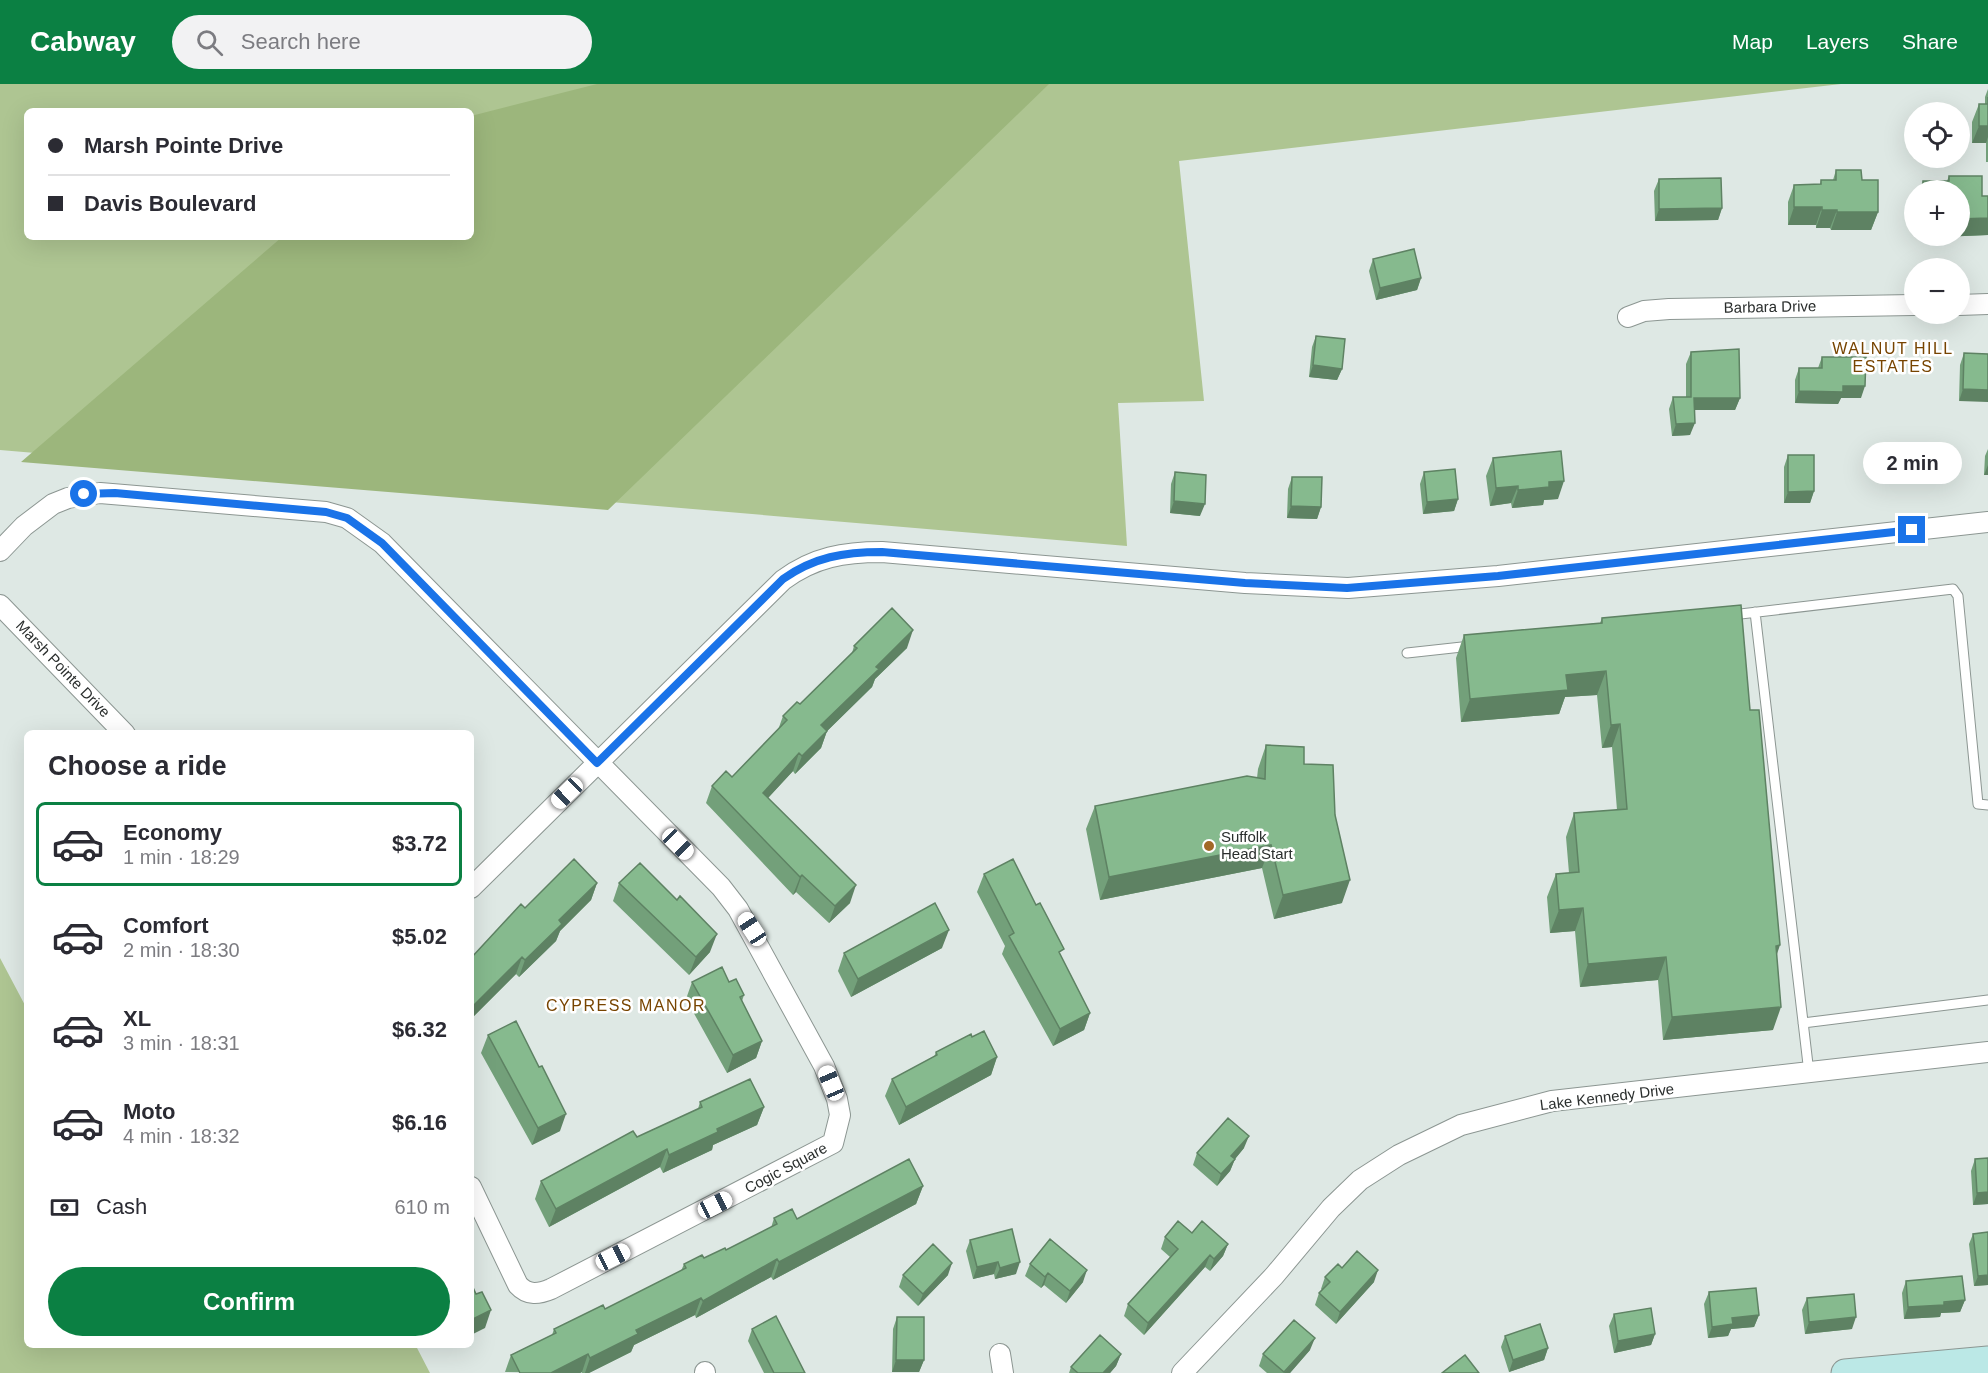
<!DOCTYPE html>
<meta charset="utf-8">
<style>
:root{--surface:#fff;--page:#f2f2f3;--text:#2b2b33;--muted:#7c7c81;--line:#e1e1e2;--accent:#0b8043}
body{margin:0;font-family:Arial,sans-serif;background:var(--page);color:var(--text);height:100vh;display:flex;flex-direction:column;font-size:22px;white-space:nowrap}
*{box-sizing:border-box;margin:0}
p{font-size:20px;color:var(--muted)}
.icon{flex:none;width:33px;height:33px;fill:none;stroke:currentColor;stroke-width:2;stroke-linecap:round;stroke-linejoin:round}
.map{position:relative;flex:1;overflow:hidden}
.panel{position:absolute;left:24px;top:646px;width:450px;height:618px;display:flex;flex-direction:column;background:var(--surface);border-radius:9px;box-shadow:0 6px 24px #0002}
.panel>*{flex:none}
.hud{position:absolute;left:24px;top:24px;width:450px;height:132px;border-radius:9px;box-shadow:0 6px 24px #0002;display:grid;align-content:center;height:132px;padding:0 24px;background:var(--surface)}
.controls{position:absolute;left:1904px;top:18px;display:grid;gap:12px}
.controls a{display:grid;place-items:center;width:66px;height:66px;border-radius:50%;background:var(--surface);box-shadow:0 6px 24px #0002;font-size:30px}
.end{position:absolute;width:27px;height:27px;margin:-14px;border:8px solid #1a73e8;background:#fff;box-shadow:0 0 0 3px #fff}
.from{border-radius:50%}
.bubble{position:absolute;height:42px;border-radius:21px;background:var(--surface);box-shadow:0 6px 24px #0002;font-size:20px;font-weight:700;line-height:42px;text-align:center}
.car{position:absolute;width:18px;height:36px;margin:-18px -9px;border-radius:8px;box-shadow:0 0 4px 2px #0007;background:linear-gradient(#fff 24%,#345 0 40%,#fff 0 76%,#345 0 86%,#fff 0)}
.hud b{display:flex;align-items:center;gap:21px;height:57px;font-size:22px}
.hud b+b{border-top:2px solid var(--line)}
.hud i{width:15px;height:15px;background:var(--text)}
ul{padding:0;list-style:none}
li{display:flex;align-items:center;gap:18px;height:84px;margin:0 12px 9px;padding:0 12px;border:3px solid transparent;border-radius:9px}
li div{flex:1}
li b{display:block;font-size:22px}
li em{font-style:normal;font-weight:700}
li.current{border-color:var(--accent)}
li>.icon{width:54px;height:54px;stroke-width:1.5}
h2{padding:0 24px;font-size:27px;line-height:72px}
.pay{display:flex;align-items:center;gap:15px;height:66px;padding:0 24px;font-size:22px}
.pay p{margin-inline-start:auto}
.primary-button{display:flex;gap:12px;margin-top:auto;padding:12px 24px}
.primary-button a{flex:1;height:69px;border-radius:36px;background:var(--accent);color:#fff;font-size:24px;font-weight:700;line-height:69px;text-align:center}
header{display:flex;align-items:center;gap:36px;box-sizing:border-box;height:84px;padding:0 30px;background:var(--accent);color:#fff}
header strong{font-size:28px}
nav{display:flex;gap:33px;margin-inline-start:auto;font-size:21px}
.search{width:420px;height:54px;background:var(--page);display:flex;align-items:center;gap:15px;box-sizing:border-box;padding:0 21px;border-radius:33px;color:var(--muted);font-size:22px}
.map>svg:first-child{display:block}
.green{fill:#aec592;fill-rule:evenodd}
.forest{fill:#9cb67c}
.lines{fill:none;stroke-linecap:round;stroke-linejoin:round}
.lane-casing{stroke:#8c9692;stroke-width:11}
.street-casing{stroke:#8c9692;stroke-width:22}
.secondary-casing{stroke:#8c9692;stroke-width:29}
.lane{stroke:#fff;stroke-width:9}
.street{stroke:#fff;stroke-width:20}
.secondary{stroke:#bbe8e6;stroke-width:27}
.wall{fill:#73a07a}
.shaded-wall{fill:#5e8263}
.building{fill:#86ba8e;stroke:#5e8263;stroke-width:1.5}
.route{stroke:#1a73e8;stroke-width:8}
.poi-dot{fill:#a26827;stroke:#fff;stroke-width:2}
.labels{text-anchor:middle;stroke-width:5;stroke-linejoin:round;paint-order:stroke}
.street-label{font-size:15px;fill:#2a2e2d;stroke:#fff}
.poi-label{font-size:15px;fill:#2a2e2d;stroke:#fff;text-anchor:start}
.neighbourhood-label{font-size:16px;letter-spacing:1.5px;fill:#740;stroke:#fff}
</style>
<header>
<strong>Cabway</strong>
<div class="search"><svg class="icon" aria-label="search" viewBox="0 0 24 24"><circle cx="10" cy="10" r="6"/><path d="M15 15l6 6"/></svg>Search here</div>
<nav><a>Map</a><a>Layers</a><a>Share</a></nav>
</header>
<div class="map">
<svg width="1988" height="1289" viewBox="0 0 1988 1289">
<rect width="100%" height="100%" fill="#dee8e4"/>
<path class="green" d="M0,0H1841L1179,77L1204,317L1118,319L1127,462L0,366ZM27,27H471V153H27Z
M0,874L27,925V1262H416L430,1289H0Z"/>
<path class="forest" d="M597,0H1049L608,426L21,378L282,153H471V32Z"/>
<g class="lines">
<g class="lane-casing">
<path id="lane" d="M1755,528L1809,989
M1732,531L1953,505L1958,512L1978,720L1988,721
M1407,569L1471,562
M1803,939L1988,916"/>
</g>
<g class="street-casing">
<path id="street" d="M1959,221L1988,220
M1628,233L1644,227L1669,225L1914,221
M0,467L24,442L53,420L68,414L100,409L326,428L347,434L382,459L721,803L738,825L824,982L837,1015L840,1031L833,1059L551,1205C539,1210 528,1212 518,1201L471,1103
M0,521L125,650
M471,804L783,496C814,473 844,468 882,468L1245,499L1348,504L1498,492L1988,438
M1000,1270L1003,1289
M705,1288V1289
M1182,1289L1274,1192L1331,1124L1360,1096L1399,1071L1461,1041L1552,1017L1988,968"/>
</g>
<g class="secondary-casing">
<path id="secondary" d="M1845,1289L1988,1276"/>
</g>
<use href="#lane" class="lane"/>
<use href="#street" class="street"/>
<use href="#secondary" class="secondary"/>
</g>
<path class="wall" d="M1988,5V78H1986V59H1972V38L1979,20H1985V13Z
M1836,86L1862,96L1878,128L1871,146H1831L1830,144H1816V141H1788V118L1794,101L1820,100L1821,96H1833Z
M1949,92H1982V112H1988V151L1917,154V152H1959V106H1919L1923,97H1947Z
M1659,95L1722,124L1718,136L1655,137L1654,107Z
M1373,175L1421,194L1417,206L1376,216L1369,187Z
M1316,252L1342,285L1337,296L1309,293L1312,263Z
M1691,268L1740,314L1735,326H1694L1690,351L1672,352L1669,325L1673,313H1686V280Z
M1964,269L1988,270L1959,317L1960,281Z
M1822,273L1861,314H1841L1838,320L1795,319V296L1799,284H1818Z
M1988,365V391H1984L1985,372Z
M1788,371L1814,407L1810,419H1784V383Z
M1493,374L1558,415L1544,416L1543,421L1512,424L1511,419L1490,422L1486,392Z
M1175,388L1200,432L1170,429L1171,400Z
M1424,388L1458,415L1454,427L1423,430L1420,400Z
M1292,393L1321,423L1317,435L1287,434L1288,405Z
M1602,534L1750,626L1777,871L1773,946L1663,956L1658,896L1580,903L1575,847L1550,849L1547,813L1556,790L1569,789L1566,753L1574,729L1617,726L1612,663L1602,664L1597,611L1565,613L1559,630L1461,638L1456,574L1464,551L1600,539Z
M854,562L907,564L875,595L872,603L827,647L821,664L795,690L793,687L768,714L850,819L829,839L796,808L793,811L706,719L712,702L732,693L778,646L783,632L800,620L852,569Z
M1266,661L1304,680L1335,731L1342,819L1274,835L1262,784L1100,816L1086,745L1095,722L1257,694L1258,685Z
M984,790L1061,872L1090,929L1084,946L1053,962L1002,870L1005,862L977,808Z
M597,799L591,816L560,847L556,857L519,893L516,890L471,935V874L525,824Z
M619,799L710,868L689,891L613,817Z
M942,864L851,913L838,887L844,869Z
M692,898H729L744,911L742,917L762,957L756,974L727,989L686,915Z
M488,951L539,983L560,1047L532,1061L481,969Z
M972,953L997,973L991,991L899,1041L885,1012L892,995L934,973L936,968Z
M700,1018L764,1023L757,1041L713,1061L712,1066L663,1089L660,1083L549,1143L535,1115L541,1097L698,1025Z
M1244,1064L1235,1075L1230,1087L1217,1102L1193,1081L1197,1069Z
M1988,1074V1120L1973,1121L1971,1087L1975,1075Z
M923,1102L916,1120L773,1196L771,1193L696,1234L695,1231L634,1261L631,1268L589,1289H582V1288L580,1289L505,1288L511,1271L552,1251L554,1245L605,1225L681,1187L684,1180L704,1174L726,1166L771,1144L774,1134L797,1135Z
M1192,1149L1228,1160L1223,1172L1210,1187L1205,1183L1144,1251L1124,1232L1128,1220L1170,1173L1161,1165L1165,1153Z
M1973,1150L1988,1201L1974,1202L1969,1160Z
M970,1156L1016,1190L995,1195L994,1190L973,1195L966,1167Z
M1030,1180L1083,1198L1066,1219L1044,1201L1041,1204L1025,1192Z
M1342,1184L1374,1198L1336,1240L1315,1221L1319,1209L1322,1206L1321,1205L1325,1193Z
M903,1191H948L918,1222L899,1203Z
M1906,1197L1965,1216L1960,1228L1941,1229L1940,1233L1904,1235L1902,1209Z
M1709,1208L1759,1231L1754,1243L1731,1245L1728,1252L1708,1254L1704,1220Z
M1807,1214L1852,1245L1805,1250L1802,1226Z
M1614,1230L1655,1250L1651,1261L1614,1269L1609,1242Z
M897,1233L924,1276L919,1288H892L893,1245Z
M752,1245L805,1289H764L748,1257Z
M1505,1252L1548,1264L1544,1276L1509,1288L1501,1263Z
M1310,1266L1290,1289H1267L1259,1282L1263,1270Z
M1121,1270L1116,1282L1110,1289H1069L1071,1283Z"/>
<path class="shaded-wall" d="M1979,42H1988V53L1986,59H1972Z
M1794,123H1822L1816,141H1788Z
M1722,124L1718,136L1655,137L1659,125Z
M1822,126H1837L1830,144H1816Z
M1837,128H1878L1871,146H1831Z
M1988,134V151L1917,154L1918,152H1959V135Z
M1421,194L1417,206L1376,216L1380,204Z
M1313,281L1342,285L1337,296L1309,293Z
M1843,302H1865L1861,314H1841L1838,320L1795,319L1799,307Z
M1963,305L1988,306V318L1959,317Z
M1694,314H1740L1735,326H1690Z
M1695,339L1690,351L1672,352L1676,340Z
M1988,381V391H1984Z
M1564,397L1558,415L1544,416L1543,421L1512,424L1518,406L1549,398Z
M1518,402L1511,419L1490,422L1496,404Z
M1814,407L1810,419H1784L1788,408Z
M1458,415L1454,427L1423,430L1427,418Z
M1174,417L1205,420L1200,432L1170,429Z
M1291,422L1321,423L1317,435L1287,434Z
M913,546L907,564L875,595L872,603L815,659L821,641L876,583Z
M1606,587L1597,611L1565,613L1559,630L1461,638L1470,615L1566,591Z
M1620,640L1612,663L1602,664L1611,641Z
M827,647L821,664L795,690L802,672Z
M799,669L793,687L756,727L763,709Z
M1271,761L1262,784L1100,816L1109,793Z
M802,791L796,808L793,811L800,793Z
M1350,796L1342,819L1274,835L1283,811Z
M597,799L591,816L560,847L556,857L519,893L525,876L559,836Z
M856,801L850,819L829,839L835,822Z
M1583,824L1575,847L1550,849L1559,826Z
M949,846L942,864L851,913L858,895Z
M717,850L710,868L689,891L696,873Z
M1780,861L1772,885L1776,862Z
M522,873L516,890L471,935V927L473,922Z
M1666,873L1658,896L1580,903L1588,880Z
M1781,923L1773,946L1663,956L1672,933Z
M1090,929L1084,946L1053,962L1060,945Z
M762,957L756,974L727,989L733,971Z
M997,973L991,991L899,1041L906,1023Z
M764,1023L757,1041L713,1061L712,1066L663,1089L669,1071L717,1045Z
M566,1030L560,1047L532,1061L538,1044Z
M1249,1052L1244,1064L1235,1075L1230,1087L1217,1102L1221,1090L1231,1072Z
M667,1065L660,1083L549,1143L556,1125Z
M923,1102L916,1120L773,1196L779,1178Z
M1988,1108V1120L1973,1121L1977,1109Z
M1228,1160L1223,1172L1210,1187L1214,1175Z
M1210,1171L1205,1183L1144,1251L1148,1239Z
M777,1175L771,1193L696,1234L703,1217Z
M998,1178L994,1190L973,1195L977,1183Z
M1020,1178L1016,1190L995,1195L1000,1184Z
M952,1179L948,1191L918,1222L923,1210Z
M1087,1186L1083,1198L1066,1219L1070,1207Z
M1378,1186L1374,1198L1336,1240L1340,1228Z
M1048,1189L1044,1201L1041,1204L1045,1193Z
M1988,1191V1201L1974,1202L1978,1192Z
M701,1214L695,1231L634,1261L631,1268L589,1289H585L590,1274L636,1246Z
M1965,1216L1960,1228L1941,1229L1940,1233L1904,1235L1908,1223Z
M491,1226L485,1244L471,1251V1236Z
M1759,1231L1754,1243L1731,1245L1728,1252L1708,1254L1712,1243L1732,1234Z
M1856,1233L1852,1245L1805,1250L1809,1238Z
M1655,1250L1651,1261L1614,1269L1618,1257Z
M1315,1254L1310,1266L1290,1289H1284Z
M1548,1264L1544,1276L1509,1288L1513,1276Z
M588,1270L582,1288L580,1289H551Z
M1121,1270L1116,1282L1110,1289H1103Z
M896,1276H924L919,1288H892Z"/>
<path class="building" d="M1988,13V42H1979V20H1988Z
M1836,86H1861L1862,96H1878V128H1837V126H1822V123H1794V101L1821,100V96H1836Z
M1949,92H1982V112H1988V134L1959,135V106H1923V97H1949Z
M1721,94L1722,124L1659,125V95Z
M1414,165L1421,194L1380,204L1373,175Z
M1316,252L1345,255L1342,285L1313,281Z
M1739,265L1740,314H1694L1695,339L1676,340L1673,313H1691V268Z
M1964,269L1988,270V306L1963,305Z
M1822,273H1866L1865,302H1843V308L1799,307V284H1822Z
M1561,367L1564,397L1549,398V403L1518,406V402L1496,404L1493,374Z
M1788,371H1814V407L1788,408Z
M1455,385L1458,415L1427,418L1424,388Z
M1175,388L1206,391L1205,420L1174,417Z
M1292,393H1322L1321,423L1291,422Z
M1741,521L1750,626H1759L1780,861L1776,862L1781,923L1672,933L1666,873L1588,880L1583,824L1559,826L1556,790L1579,788L1574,729L1627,725L1620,640L1611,641L1606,587L1566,591L1568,606L1470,615L1464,551L1602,539V534Z
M892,524L913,546L876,583L879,585L821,641L827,647L802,672L799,669L763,709L856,801L835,822L802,791L800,793L712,702L726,687L732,693L787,636L783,632L797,618L800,620L857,564L854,562Z
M1266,661L1304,663V680L1333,681L1335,731L1350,796L1283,811L1271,761L1109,793L1095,722L1247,692L1265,695Z
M574,775L597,799L559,836L562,840L525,876L522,873L473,922L471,920V874L521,820L525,824Z
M1013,775L1036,821L1040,819L1064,865L1059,868L1090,929L1060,945L1009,852L1014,849L984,790Z
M640,779L677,816L680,812L717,850L696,873L619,799Z
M935,819L949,846L858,895L844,869Z
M722,883L729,898L736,895L744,911L740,913L762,957L733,971L692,898Z
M516,937L539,983L542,982L566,1030L538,1044L488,951Z
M984,947L997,973L906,1023L892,995L937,971L936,968L971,950L972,953Z
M750,995L764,1023L717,1045L718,1048L669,1071L667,1065L556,1125L541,1097L633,1047L637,1053L702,1023L700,1018Z
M1228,1034L1249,1052L1231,1072L1235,1075L1221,1090L1197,1069Z
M1988,1074V1108L1977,1109L1975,1075Z
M909,1075L923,1102L779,1178L777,1175L703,1217L701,1214L636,1246L638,1250L590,1274L588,1270L551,1289H520L511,1271L556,1249L554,1245L603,1221L605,1225L686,1184L684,1180L702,1171L704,1174L725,1164L726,1166L777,1140L774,1134L792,1125L797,1135Z
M1178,1137L1192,1149L1202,1137L1228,1160L1214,1175L1210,1171L1148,1239L1128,1220L1178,1165L1165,1153Z
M1012,1145L1020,1178L1000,1184L998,1178L977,1183L970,1156Z
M1988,1148V1191L1978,1192L1973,1150Z
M1050,1155L1087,1186L1070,1207L1048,1189L1045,1193L1030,1180Z
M933,1160L952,1179L923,1210L903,1191Z
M1357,1167L1378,1186L1340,1228L1319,1209L1330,1198L1325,1193L1338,1180L1342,1184Z
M1962,1192L1965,1216L1944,1218V1221L1908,1223L1906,1197Z
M471,1199L476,1210L482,1208L491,1226L471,1236Z
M1756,1204L1759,1231L1732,1234L1733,1240L1712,1243L1709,1208Z
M1854,1210L1856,1233L1809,1238L1807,1214Z
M1651,1224L1655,1250L1618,1257L1614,1230Z
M776,1232L805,1289H774L752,1245Z
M897,1233H924V1276H896Z
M1294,1236L1315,1254L1284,1288L1263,1270Z
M1540,1240L1548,1264L1513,1276L1505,1252Z
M1100,1251L1121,1270L1103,1289H1078L1071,1283Z
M1465,1271L1479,1289H1442Z"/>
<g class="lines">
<path class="route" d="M84,410L115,409L326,428L347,434L382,459L597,679L783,495C814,473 844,468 882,468L1245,499L1347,504L1498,492L1912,446"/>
</g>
<circle class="poi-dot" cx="1209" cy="762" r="6"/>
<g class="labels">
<g class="street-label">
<text transform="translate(1770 223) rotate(-1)" y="5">Barbara Drive</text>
<text transform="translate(63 585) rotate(46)" y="5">Marsh Pointe Drive</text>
<text transform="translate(1607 1013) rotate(-7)" y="5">Lake Kennedy Drive</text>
<text transform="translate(786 1084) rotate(-28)" y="5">Cogic Square</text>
</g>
<g class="poi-label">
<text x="1221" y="758">Suffolk<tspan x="1221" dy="17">Head Start</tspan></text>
</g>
<g class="neighbourhood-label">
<text x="1893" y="270">WALNUT HILL<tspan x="1893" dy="18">ESTATES</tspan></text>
<text x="626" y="927">CYPRESS MANOR</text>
</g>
</g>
</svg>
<div class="controls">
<a><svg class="icon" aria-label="locate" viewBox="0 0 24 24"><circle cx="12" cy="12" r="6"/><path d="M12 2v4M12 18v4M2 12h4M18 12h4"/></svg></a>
<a>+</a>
<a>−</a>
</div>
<i class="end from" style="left:84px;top:410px"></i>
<i class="end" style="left:1912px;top:446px"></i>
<div class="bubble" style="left:1863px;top:358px;width:99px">2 min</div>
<i class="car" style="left:567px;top:709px;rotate:226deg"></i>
<i class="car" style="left:678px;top:760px;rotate:135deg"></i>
<i class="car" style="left:752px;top:845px;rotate:327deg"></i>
<i class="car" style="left:831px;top:999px;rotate:337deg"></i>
<i class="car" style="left:715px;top:1121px;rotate:63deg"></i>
<i class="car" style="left:613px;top:1173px;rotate:63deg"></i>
<div class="hud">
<b><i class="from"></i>Marsh Pointe Drive</b>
<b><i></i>Davis Boulevard</b>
</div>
<section class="panel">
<h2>Choose a ride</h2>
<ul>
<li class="current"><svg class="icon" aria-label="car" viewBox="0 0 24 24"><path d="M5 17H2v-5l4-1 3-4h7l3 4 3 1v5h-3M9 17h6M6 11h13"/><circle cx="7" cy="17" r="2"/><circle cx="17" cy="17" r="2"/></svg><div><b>Economy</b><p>1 min · 18:29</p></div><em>$3.72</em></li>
<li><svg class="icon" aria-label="car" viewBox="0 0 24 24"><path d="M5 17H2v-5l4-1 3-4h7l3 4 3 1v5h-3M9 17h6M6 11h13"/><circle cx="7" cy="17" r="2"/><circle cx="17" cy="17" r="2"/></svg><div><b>Comfort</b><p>2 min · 18:30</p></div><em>$5.02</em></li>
<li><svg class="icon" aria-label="car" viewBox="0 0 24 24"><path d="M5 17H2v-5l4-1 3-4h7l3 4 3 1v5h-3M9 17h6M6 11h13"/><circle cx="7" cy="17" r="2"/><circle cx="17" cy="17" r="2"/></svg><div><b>XL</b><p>3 min · 18:31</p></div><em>$6.32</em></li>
<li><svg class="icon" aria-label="car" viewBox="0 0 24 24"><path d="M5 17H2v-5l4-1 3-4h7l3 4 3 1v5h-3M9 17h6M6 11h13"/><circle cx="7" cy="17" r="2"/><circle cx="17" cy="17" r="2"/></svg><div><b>Moto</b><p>4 min · 18:32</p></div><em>$6.16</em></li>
</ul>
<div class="pay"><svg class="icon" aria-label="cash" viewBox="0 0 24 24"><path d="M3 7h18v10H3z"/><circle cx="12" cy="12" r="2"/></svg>Cash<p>610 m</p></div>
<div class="primary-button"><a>Confirm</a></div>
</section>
</div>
